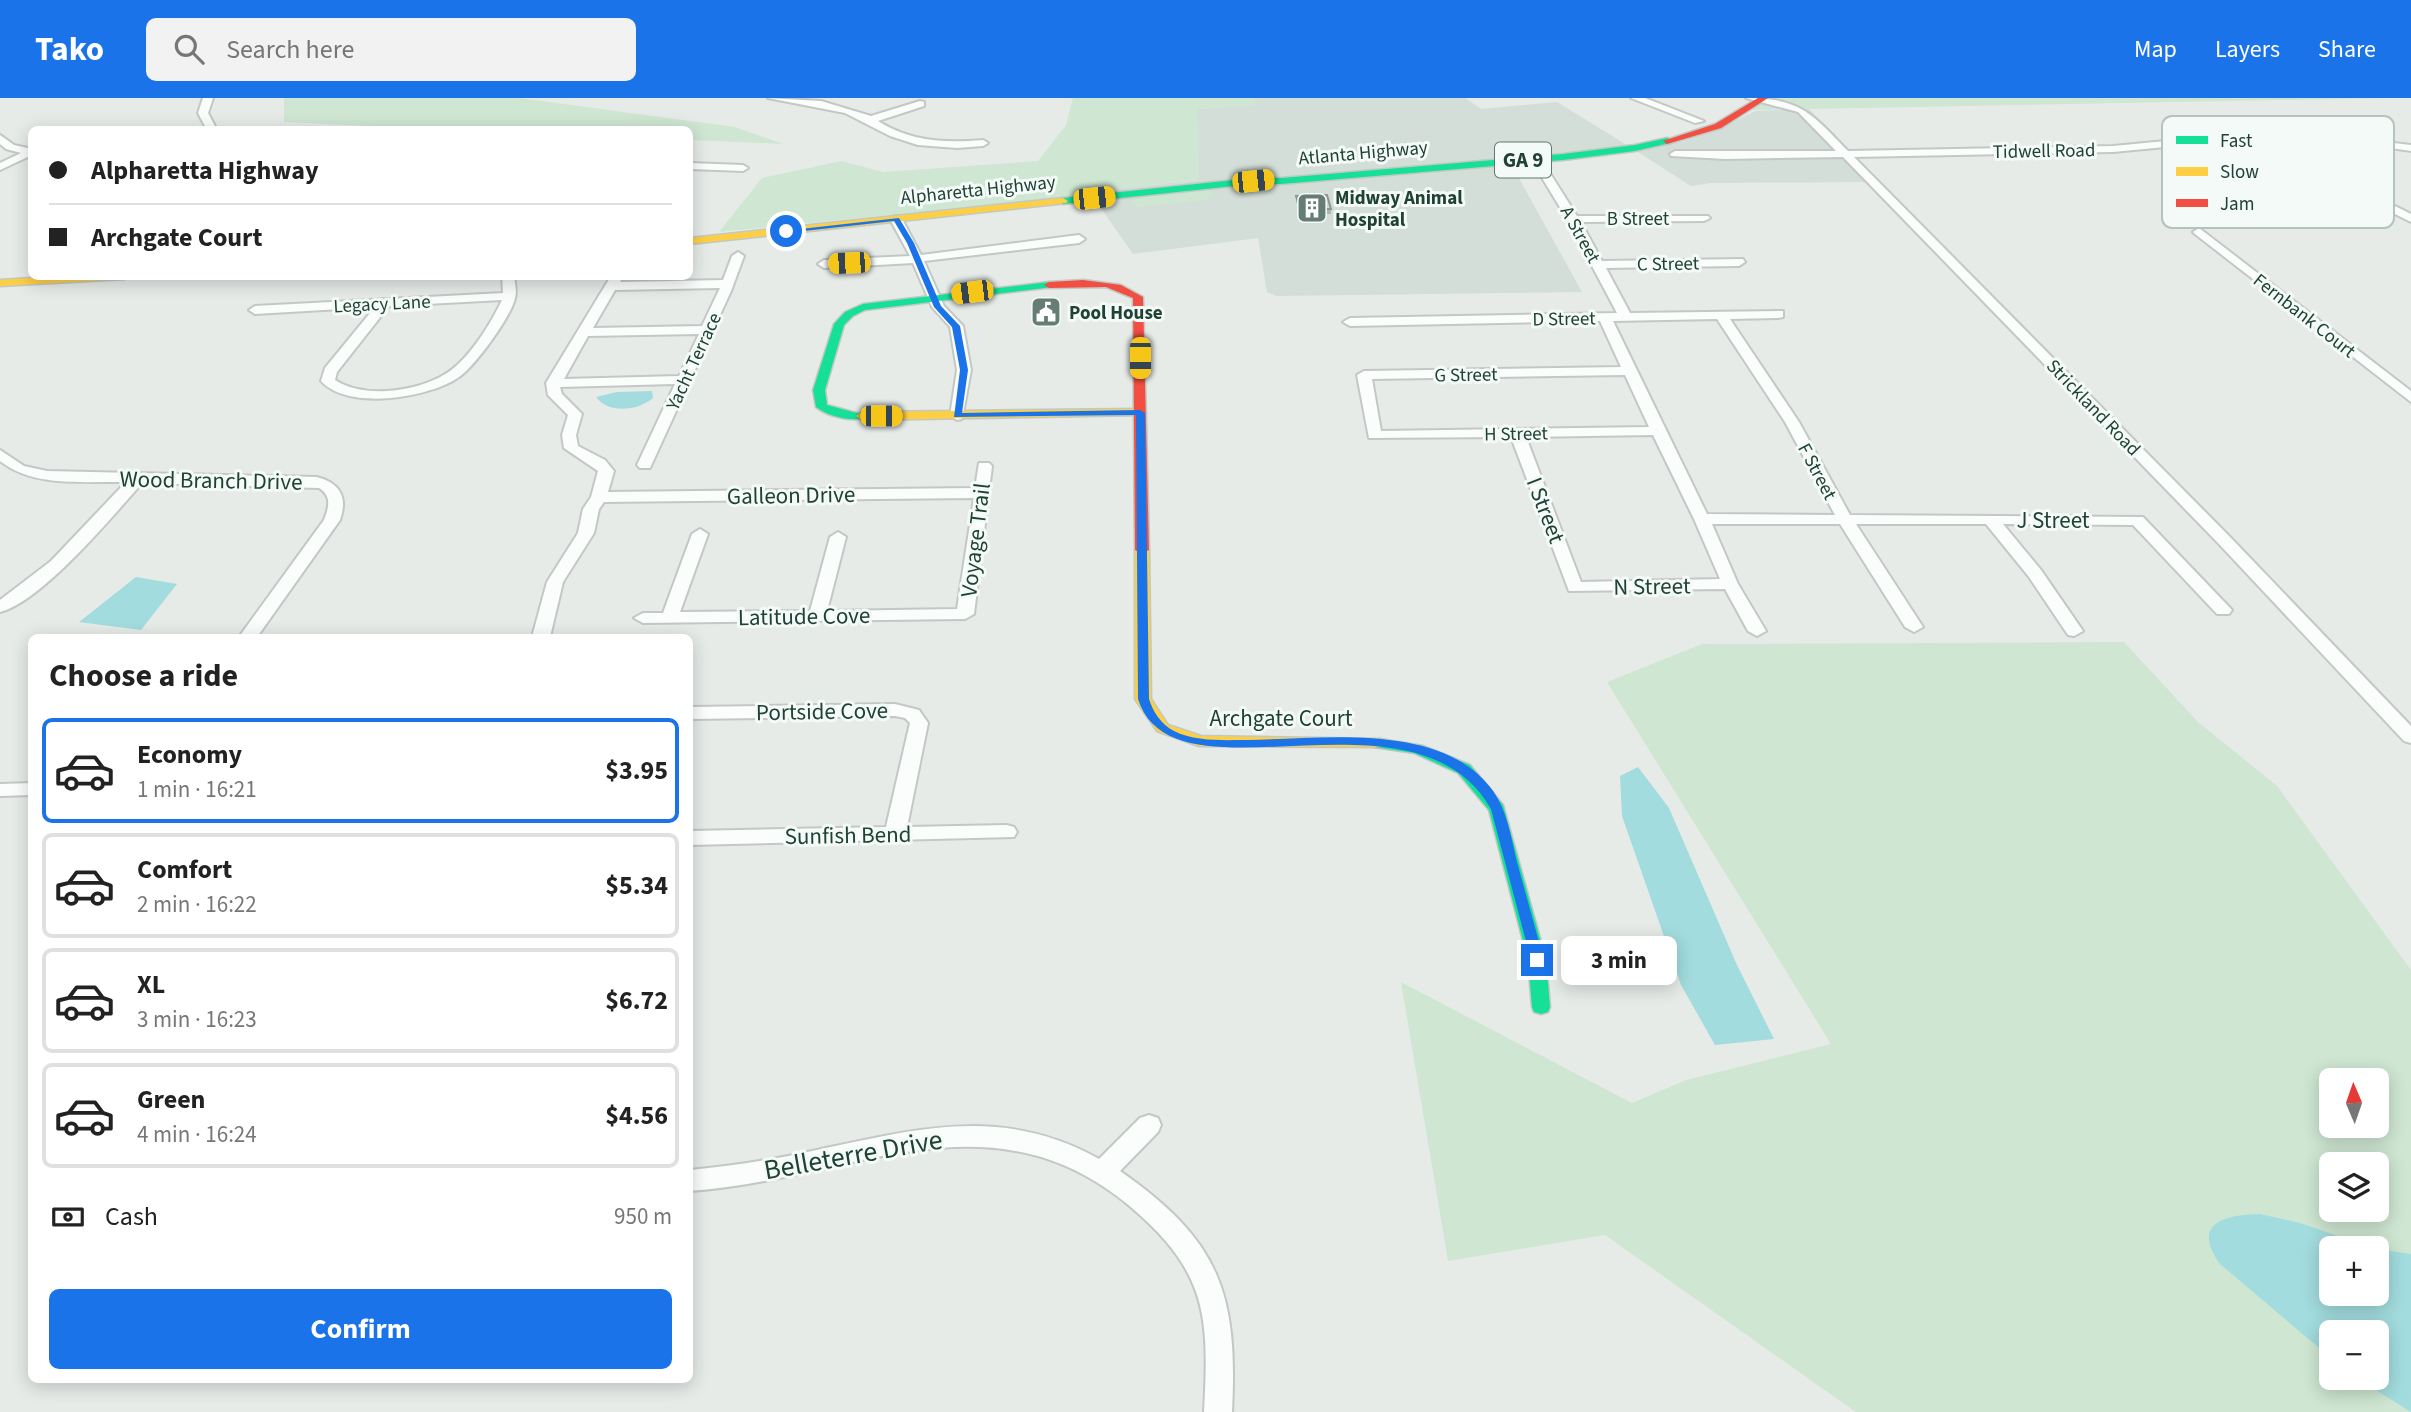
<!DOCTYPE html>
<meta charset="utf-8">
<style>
:root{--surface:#fff;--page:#f2f2f2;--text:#222;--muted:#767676;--line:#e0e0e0;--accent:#1a73e8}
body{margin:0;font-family:"Source Sans 3",sans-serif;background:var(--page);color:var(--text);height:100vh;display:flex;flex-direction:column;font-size:26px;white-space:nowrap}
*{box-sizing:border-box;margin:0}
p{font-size:23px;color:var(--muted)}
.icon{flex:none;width:38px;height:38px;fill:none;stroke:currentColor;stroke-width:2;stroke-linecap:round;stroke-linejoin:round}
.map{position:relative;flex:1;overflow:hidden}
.sheet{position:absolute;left:28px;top:536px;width:665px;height:749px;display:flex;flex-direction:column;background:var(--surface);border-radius:10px;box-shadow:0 4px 18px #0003}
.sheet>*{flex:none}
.hud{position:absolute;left:28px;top:28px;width:665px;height:154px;border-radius:10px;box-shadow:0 4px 18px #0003;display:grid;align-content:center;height:154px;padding:0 21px;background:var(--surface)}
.needle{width:46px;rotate:358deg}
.tools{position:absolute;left:2319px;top:970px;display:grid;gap:14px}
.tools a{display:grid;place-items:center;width:70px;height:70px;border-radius:10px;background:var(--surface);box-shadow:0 4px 18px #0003;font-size:35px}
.end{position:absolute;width:32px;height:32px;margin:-16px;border:9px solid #1a73e8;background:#fff;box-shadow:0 0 0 4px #fff}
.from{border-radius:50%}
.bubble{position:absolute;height:49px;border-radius:10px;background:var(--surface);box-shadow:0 4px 18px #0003;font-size:23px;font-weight:700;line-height:49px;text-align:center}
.car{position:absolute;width:21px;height:42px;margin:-21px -10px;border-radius:9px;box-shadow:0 0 5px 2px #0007;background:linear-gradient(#f5c518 24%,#345 0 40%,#f5c518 0 76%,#345 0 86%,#f5c518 0)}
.hud b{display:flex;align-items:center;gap:24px;height:66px;font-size:26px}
.hud b+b{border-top:2px solid var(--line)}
.hud i{width:18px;height:18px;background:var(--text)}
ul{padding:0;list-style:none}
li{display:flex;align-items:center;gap:21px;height:105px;margin:0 14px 10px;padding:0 7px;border:4px solid var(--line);border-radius:10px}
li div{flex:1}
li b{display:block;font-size:26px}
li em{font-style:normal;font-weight:700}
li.on{border-color:var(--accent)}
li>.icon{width:63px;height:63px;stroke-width:1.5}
h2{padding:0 21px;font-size:32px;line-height:84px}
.pay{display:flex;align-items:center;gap:18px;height:77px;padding:0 21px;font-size:26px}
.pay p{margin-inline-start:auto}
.action{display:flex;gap:14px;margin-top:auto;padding:14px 21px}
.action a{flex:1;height:80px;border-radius:10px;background:var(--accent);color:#fff;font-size:28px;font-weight:700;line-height:80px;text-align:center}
header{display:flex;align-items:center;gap:42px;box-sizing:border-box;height:98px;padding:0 35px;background:var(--accent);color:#fff}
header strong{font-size:33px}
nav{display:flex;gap:38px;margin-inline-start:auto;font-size:24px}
.search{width:490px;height:63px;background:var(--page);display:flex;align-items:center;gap:18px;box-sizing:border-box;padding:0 24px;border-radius:10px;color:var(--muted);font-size:26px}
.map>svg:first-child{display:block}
.built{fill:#d3ded8}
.green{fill:#cee6d2;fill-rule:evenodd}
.water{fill:#a2dcde}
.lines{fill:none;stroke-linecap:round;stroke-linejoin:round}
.street-casing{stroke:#c3c8c5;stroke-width:4}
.fast-casing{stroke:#c1c9c5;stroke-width:3}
.slow-casing{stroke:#c1c9c5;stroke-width:3}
.jam-casing{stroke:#c1c9c5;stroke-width:3}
.street{fill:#fbfcfc;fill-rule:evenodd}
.fast{fill:#16e098;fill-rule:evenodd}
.slow{fill:#ffcf43;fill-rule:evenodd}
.jam{fill:#f24e42;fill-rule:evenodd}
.wall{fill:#afb5b3}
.building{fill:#ccd3d0;stroke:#8f9492;stroke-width:2}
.route{fill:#1a73e8}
.labels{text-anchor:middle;stroke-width:6;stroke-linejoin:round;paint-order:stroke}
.far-street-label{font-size:19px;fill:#204235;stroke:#f4faf7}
.far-poi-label{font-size:19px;font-weight:bold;fill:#204235;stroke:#f4faf7;text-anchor:start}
.shield{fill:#f4faf7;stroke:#60796f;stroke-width:2}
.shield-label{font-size:21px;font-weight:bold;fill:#204235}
.street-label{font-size:23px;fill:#204235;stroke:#f4faf7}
.near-street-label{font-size:28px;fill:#204235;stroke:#f4faf7}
.key{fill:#f4faf7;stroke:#b4c3bd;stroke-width:2}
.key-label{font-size:19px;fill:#204235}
</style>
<header>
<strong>Tako</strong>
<div class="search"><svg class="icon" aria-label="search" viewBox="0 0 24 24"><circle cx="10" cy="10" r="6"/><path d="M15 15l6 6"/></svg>Search here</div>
<nav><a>Map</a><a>Layers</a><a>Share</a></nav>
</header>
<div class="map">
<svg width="2411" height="1314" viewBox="0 0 2411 1314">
<rect width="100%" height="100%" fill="#e6ebe8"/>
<path class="built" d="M1255,0H1465L1481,11L1557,4L1630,49L1682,44L1717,32L1755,13L1809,11L1880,84L1711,85L1691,88L1630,49L1510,64L1582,194L1277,198L1267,194L1258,140L1133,156L1093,99L1119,90L1199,82L1197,11L1255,7Z"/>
<path class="green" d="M284,0H519L735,29L783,46L690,42V32H458L284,24Z
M1073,0H1255V7L1198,11L1199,82L1119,90L1097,96L719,134L762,80L841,63L883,74L1038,63L1066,27Z
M1769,0H2385L1752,12Z
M1206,92L1216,96L1205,102L1138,109L1129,104L1142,99Z
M2124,544L2198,624L2277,688L2411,872V1314H1856L1605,1137L1448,1163L1401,884L1632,1005L1686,982L1831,946L1607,584L1702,546ZM2331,982H2376V1027H2331ZM2331,1066H2376V1111H2331ZM2331,1150H2376V1195H2331ZM2331,1234H2376V1279H2331Z"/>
<path class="water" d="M652,293L653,300C638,313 608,316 596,299L617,294Z
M136,479L177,486L141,532L79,524Z
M1638,669L1669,710L1737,867L1774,941L1715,947L1681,887L1622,718L1620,678Z
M2260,1116L2300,1125L2372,1150H2331V1195H2376L2377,1151L2411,1156V1314L2355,1279H2376V1234H2331V1260L2220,1166C2191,1125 2224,1117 2260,1116Z"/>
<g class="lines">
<g class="street-casing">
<path id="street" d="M203,0H213L208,15L217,32H207L198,15Z
M768,0L821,3L871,18L920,3L924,4V8L878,23C911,44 945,45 983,42L988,45L983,48L957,50L918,47L890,38L845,15Z
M1631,0H1645L1704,23L1695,25Z
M1746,0C1801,0 1812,16 1848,53L2113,48L2281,32L2411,47V53C2355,45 2300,36 2243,42L2373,97L2411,116V124L2365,101L2228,43L2113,54L1854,59L2230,439L2411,628V645L2404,643L2218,445L1843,59L1725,61L1671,58L1670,56L1675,53H1836L1798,14Z
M0,37L14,47L32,51V57L0,72V65L21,55L6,51L0,46Z
M1528,53H1536L1577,118H1708L1710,120L1704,123L1581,124L1602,163L1743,161L1745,164L1739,168L1606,170L1630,215L1783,213V219L1778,220L1730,221L1799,324L1850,417L2143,419L2232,512L2229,516H2217L2133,427L2003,426L2041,472L2083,533L2074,538L2068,537L2029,479L1986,426H1856L1923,529L1914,534L1905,529L1840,426H1712L1738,486L1766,533L1757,538L1748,533L1725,491L1569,493L1511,339L1369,340L1357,277L1364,273L1621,269L1600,223L1350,228L1343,224L1350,220L1617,215L1567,121L1527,55ZM1717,221L1785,324L1835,417L1707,416L1613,223ZM1625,277L1649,329L1381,333L1372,281ZM1653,337L1694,421L1720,481L1581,484L1526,339Z
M690,65L743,67L748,70L743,73L690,71Z
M896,118L902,121L921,157L1079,137L1085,141L1079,145L924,163L944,208L963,228L971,272L962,321L957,322L950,318L957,272L950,229L932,209L913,165L824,170L818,166L824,162L910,158L890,121Z
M2199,130L2411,293V304L2195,136L2193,134Z
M738,154L744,158L731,193L650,370H640L637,367L675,286L560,289L562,296L582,316L576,337L578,348L605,362L614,373L608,394L975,390L979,365H989L992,368L974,516L965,521L643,525L634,520L643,515H663L692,436L700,431L708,436L680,514L810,513L830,439L838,434L846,439L827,513L957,511L974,400L604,404L599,411L594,435L563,484L550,539H532L547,484L578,435L583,411L591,399L598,373L564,350L562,337L568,317L548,297L546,285L611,178H623L620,184L723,182L732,158ZM720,190L702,228L593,230L615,192ZM699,236L679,278L564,281L588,238Z
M502,178H514C515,186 517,193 515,200C511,219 475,268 459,279C429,300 348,313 321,283L325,270L375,209L255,216L249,212L255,208L503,195ZM502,202C491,225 471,258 450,273C422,293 365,302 335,282L337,274L389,208Z
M0,352L24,368L47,373L317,379C340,385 348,399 340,422L257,539H239L324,422C329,409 332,398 319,390L142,385C113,418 41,504 0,514V502L51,463L126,384C84,383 34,390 0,363Z
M895,606L919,612L928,625L907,729L1007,727L1014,729L1017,734L1014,739L690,747V733L886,729L910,625L905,620L895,618L690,621V609Z
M32,685V697L0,698V686Z
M1149,1017L1158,1020L1161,1027L1158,1034L1120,1073C1220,1143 1238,1195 1232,1314H1204C1209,1220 1208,1175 1132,1110C990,989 848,1083 690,1093V1072C731,1068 772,1062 812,1053C914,1032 1001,1006 1099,1061L1140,1020Z"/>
</g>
<g class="fast-casing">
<path id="fast" d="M1667,40L1670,41V45L1635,53L1563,62L1281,86H1253L1063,106L1058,103L1063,100L1253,80H1281L1563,56L1635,47Z
M1049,184L1054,187L1053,189L865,212L853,218L844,227L825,292L827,307L868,318C855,326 827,318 816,309L813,292L834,226L845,214L863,206Z
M1380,641L1423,648L1470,667L1503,707L1546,862L1550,909L1548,914L1541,916L1534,914L1532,909L1528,862L1489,712L1458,675L1414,655L1374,649L1372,646L1374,643Z"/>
</g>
<g class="slow-casing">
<path id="slow" d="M1063,100L1068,103L1066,105L690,146V140Z
M62,178H130L125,181L0,188V182Z
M1140,311L1146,315L1144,317L862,322L856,318L862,314Z
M1142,448L1149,452L1151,601L1168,627L1201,638L1380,641L1386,643L1388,646L1386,649L1199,648L1157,633L1135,601V452Z"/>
</g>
<g class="jam-casing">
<path id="jam" d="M1758,0H1768L1721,30L1667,46L1663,43L1715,26Z
M1083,182L1121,187L1143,199L1149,452L1142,456L1135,452L1133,200L1106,189L1049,190L1044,187L1049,184Z"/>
</g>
<use href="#street" class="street"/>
<use href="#fast" class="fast"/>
<use href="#slow" class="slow"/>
<use href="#jam" class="jam"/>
</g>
<path class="wall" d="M1296,98L1331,111V116H1300L1296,103Z"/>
<path class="building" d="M1327,97L1331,111H1300L1296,98Z"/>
<path class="route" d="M899,120L914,145L941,208L960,228L968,272L962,315L1140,312L1145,315L1149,601C1153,614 1161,626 1174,633C1195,644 1226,642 1248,642C1321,641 1439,624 1490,689C1507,710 1511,739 1517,764C1526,797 1535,829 1544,862L1542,865H1533L1531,862L1491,711C1415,578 1173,712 1138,601L1136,317L954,319L960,272L952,229L934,209L907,145L894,123L786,135L782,133Z"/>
<defs>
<g id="building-square" transform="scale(1.575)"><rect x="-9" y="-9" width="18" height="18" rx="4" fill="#657d74" stroke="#f4faf7"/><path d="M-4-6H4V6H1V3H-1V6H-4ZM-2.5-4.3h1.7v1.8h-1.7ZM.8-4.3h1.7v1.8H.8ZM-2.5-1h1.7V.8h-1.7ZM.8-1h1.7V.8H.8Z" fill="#fff"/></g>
<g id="civic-square" transform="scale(1.575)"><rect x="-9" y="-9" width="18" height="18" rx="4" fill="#657d74" stroke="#f4faf7"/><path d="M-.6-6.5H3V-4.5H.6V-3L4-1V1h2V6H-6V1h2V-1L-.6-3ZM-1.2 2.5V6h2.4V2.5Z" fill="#fff"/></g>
</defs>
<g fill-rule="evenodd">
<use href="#building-square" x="1312" y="110"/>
<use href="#civic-square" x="1046" y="214"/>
</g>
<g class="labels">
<g class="far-street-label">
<text transform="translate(2044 52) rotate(-1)" y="7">Tidwell Road</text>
<text transform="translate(1363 54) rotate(-5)" y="7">Atlanta Highway</text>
<text transform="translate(978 91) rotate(-6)" y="7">Alpharetta Highway</text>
<text x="1638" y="127">B Street</text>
<text transform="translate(1581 136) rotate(61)" y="7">A Street</text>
<text transform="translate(1668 165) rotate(-1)" y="7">C Street</text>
<text transform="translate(382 205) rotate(-3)" y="7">Legacy Lane</text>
<text transform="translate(2305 217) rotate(38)" y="7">Fernbank Court</text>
<text transform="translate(1564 220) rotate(-1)" y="7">D Street</text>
<text transform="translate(693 263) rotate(-65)" y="7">Yacht Terrace</text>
<text transform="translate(1466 276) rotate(-1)" y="7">G Street</text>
<text transform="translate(2094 309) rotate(46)" y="7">Strickland Road</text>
<text transform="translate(1516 335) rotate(-1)" y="7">H Street</text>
<text transform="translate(1818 373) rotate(62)" y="7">F Street</text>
</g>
<g class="far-poi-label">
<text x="1335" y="106">Midway Animal<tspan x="1335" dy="22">Hospital</tspan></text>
<text x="1069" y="221">Pool House</text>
</g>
<rect class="shield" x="1495" y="44.5" width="56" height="35" rx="5"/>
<g class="shield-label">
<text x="1523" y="69">GA 9</text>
</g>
<g class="street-label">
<text transform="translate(211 382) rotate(1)" y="8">Wood Branch Drive</text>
<text transform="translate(791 397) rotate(-1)" y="8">Galleon Drive</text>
<text transform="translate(1546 412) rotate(69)" y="8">I Street</text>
<text x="2053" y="430">J Street</text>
<text transform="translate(975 442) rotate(-83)" y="8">Voyage Trail</text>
<text transform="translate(1652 488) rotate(-1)" y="8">N Street</text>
<text transform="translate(804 518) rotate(-1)" y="8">Latitude Cove</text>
<text transform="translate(822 613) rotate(-1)" y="8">Portside Cove</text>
<text x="1281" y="628">Archgate Court</text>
<text transform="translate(848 737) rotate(-1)" y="8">Sunfish Bend</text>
</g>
<g class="near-street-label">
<text transform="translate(853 1056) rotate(-10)" y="10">Belleterre Drive</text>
</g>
</g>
<rect x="2162" y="18" width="232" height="112" rx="10" class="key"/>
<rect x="2176" y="38" width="32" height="8" fill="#16e098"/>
<rect x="2176" y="69" width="32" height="9" fill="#ffcf43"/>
<rect x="2176" y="101" width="32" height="8" fill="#f24e42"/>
<g class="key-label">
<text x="2220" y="49">Fast</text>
<text x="2220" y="80">Slow</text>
<text x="2220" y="112">Jam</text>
</g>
</svg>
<div class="tools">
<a><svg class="needle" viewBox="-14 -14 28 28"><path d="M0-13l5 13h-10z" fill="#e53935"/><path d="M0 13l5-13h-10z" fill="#767676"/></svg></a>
<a><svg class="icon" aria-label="layers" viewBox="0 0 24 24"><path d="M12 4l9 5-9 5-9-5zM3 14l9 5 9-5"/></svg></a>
<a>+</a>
<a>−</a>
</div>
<i class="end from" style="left:786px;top:133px"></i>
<i class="end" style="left:1537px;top:862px"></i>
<div class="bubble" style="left:1561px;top:838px;width:116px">3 min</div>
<i class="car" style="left:1253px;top:83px;rotate:84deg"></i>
<i class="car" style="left:1094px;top:100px;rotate:84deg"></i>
<i class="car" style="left:849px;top:165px;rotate:268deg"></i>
<i class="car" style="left:972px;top:194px;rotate:263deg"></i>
<i class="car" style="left:1140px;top:260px;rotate:180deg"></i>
<i class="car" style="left:881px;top:318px;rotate:90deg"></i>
<div class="hud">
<b><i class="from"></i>Alpharetta Highway</b>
<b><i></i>Archgate Court</b>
</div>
<section class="sheet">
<h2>Choose a ride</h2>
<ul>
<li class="on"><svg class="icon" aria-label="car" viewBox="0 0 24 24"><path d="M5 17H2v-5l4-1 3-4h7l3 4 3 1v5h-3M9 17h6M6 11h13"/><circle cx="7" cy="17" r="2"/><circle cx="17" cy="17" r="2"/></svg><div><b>Economy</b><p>1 min · 16:21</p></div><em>$3.95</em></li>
<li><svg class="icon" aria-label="car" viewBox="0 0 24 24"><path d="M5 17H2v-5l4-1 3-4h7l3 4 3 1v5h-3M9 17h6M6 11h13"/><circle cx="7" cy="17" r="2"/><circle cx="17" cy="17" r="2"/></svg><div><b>Comfort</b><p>2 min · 16:22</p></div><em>$5.34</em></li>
<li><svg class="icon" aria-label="car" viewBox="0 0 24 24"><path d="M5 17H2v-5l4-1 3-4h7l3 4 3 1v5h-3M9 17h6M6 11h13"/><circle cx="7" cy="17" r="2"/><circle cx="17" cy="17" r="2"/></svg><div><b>XL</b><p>3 min · 16:23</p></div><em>$6.72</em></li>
<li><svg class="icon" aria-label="car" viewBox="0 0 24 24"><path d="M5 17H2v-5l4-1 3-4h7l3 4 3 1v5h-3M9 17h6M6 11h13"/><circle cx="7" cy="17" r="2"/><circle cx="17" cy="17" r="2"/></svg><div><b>Green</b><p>4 min · 16:24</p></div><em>$4.56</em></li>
</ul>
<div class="pay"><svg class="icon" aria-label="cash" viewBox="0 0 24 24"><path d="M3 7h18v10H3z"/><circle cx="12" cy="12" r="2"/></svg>Cash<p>950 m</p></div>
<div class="action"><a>Confirm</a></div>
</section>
</div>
